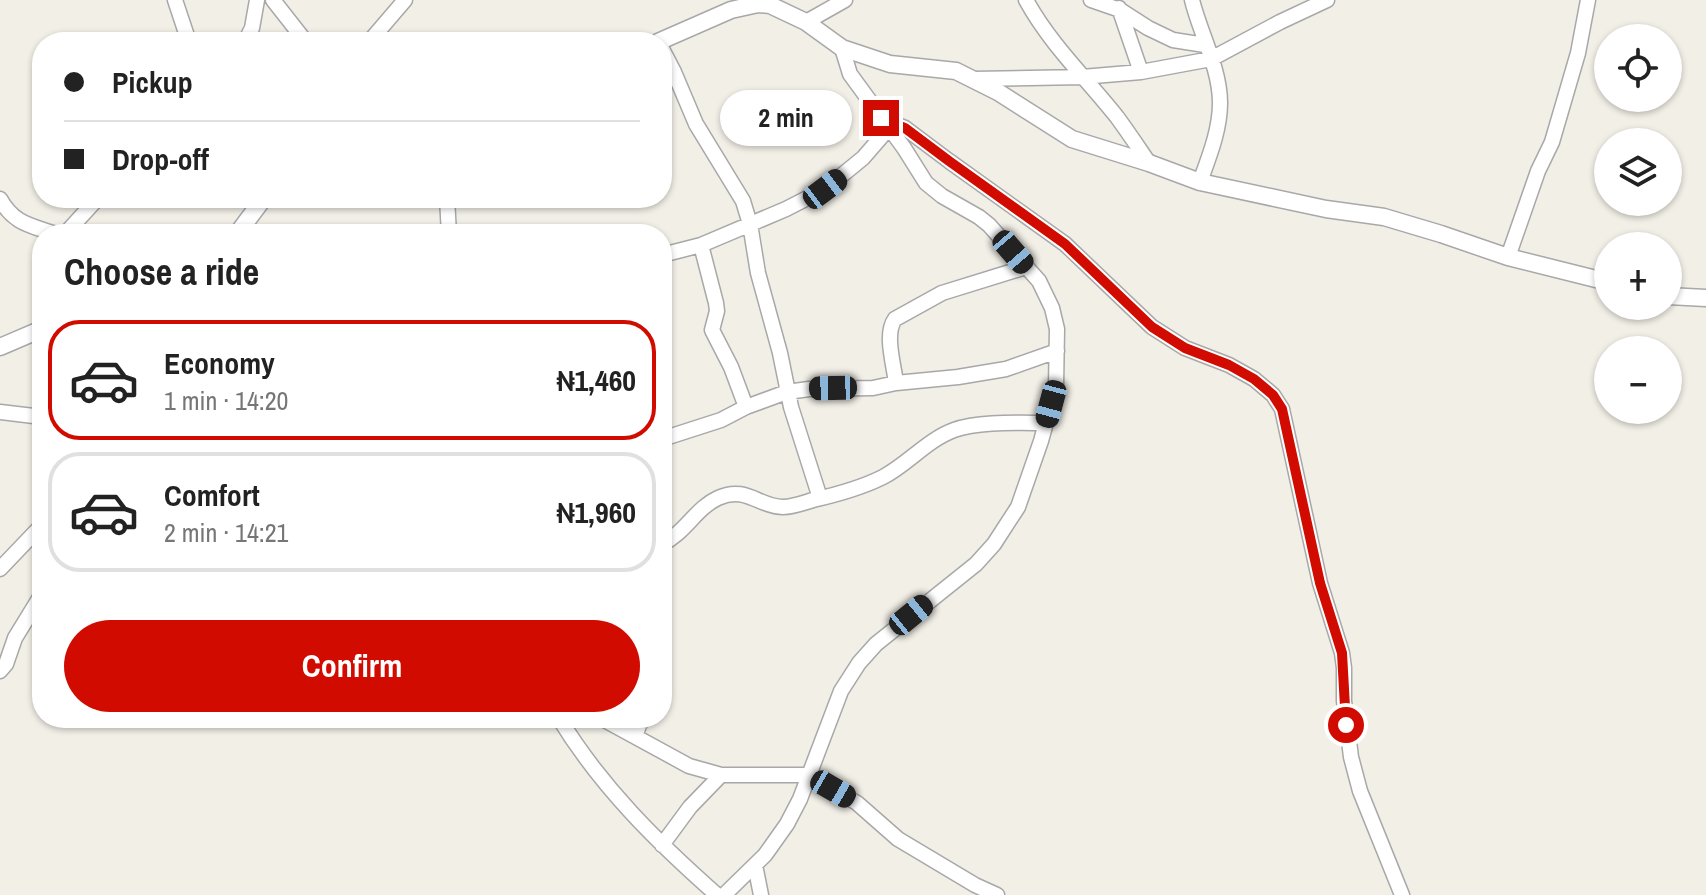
<!DOCTYPE html>
<meta charset="utf-8">
<style>
:root{--surface:#fff;--page:#f6f6f6;--text:#222;--muted:#767676;--line:#e0e0e0;--accent:#d20b00}
body{margin:0;font-family:"Archivo Narrow",sans-serif;background:var(--page);color:var(--text);height:100vh;display:flex;flex-direction:column;font-size:30px;white-space:nowrap}
*{box-sizing:border-box;margin:0}
p{font-size:26px;color:var(--muted)}
.icon{flex:none;width:44px;height:44px;fill:none;stroke:currentColor;stroke-width:2;stroke-linecap:round;stroke-linejoin:round}
.map{position:relative;flex:1;overflow:hidden}
.details{position:absolute;left:32px;top:224px;width:640px;height:504px;display:flex;flex-direction:column;background:var(--surface);border-radius:32px;box-shadow:0 2px 6px #0004}
.details>*{flex:none}
.top-card{position:absolute;left:32px;top:32px;width:640px;height:176px;border-radius:32px;box-shadow:0 2px 6px #0004;display:grid;align-content:center;height:176px;padding:0 32px;background:var(--surface)}
.buttons{position:absolute;left:1594px;top:24px;display:grid;gap:16px}
.buttons a{display:grid;place-items:center;width:88px;height:88px;border-radius:50%;background:var(--surface);box-shadow:0 2px 6px #0004;font-size:40px}
.end{position:absolute;width:36px;height:36px;margin:-18px;border:10px solid #d20b00;background:#fff;box-shadow:0 0 0 4px #fff}
.from{border-radius:50%}
.bubble{position:absolute;height:56px;border-radius:28px;background:var(--surface);box-shadow:0 2px 6px #0004;font-size:26px;font-weight:800;line-height:56px;text-align:center}
.car{position:absolute;width:24px;height:48px;margin:-24px -12px;border-radius:10px;box-shadow:0 0 6px 2px #0007;background:linear-gradient(#222 24%,#8ab4d8 0 40%,#222 0 76%,#8ab4d8 0 86%,#222 0)}
.top-card b{display:flex;align-items:center;gap:28px;height:76px;font-size:30px}
.top-card b+b{border-top:2px solid var(--line)}
.top-card i{width:20px;height:20px;background:var(--text)}
ul{padding:0;list-style:none}
li{display:flex;align-items:center;gap:24px;height:120px;margin:0 16px 12px;padding:0 16px;border:4px solid var(--line);border-radius:32px}
li div{flex:1}
li b{display:block;font-size:30px}
li em{font-style:normal;font-weight:800}
li.active{border-color:var(--accent)}
li>.icon{width:72px;height:72px;stroke-width:1.5}
h2{padding:0 32px;font-size:36px;line-height:96px}
.primary-button{display:flex;gap:16px;margin-top:auto;padding:16px 32px}
.primary-button a{flex:1;height:92px;border-radius:48px;background:var(--accent);color:#fff;font-size:32px;font-weight:800;line-height:92px;text-align:center}
.map>svg:first-child{display:block}
.lines{fill:none;stroke-linecap:round;stroke-linejoin:round}
.minor-casing{stroke:#a8a8a8;stroke-width:17}
.tertiary-casing{stroke:#a8a8a8;stroke-width:19}
.minor{stroke:#fff;stroke-width:14}
.tertiary{stroke:#fff;stroke-width:16}
.route{stroke:#d20b00;stroke-width:10}
</style>
<div class="map">
<svg width="1706" height="895" viewBox="0 0 1706 895">
<rect width="100%" height="100%" fill="#f2efe7"/>
<g class="lines">
<g class="minor-casing">
<path id="minor" d="M175,0L189,42
M273,0L306,42
M1026,0C1050,44 1086,78 1117,117C1128,132 1138,147 1149,163
M1091,0L1120,10L1148,28L1173,40L1205,45
M1192,0C1200,33 1220,68 1220,103C1220,130 1209,157 1200,182
M1119,8L1141,72
M806,22L845,0
M245,42L252,28L257,0
M369,42L405,0
M662,49L674,72L696,124L743,201L750,224L758,273L780,353L791,407L820,498
M974,79L1082,77L1141,72L1211,59L1280,22L1327,0
M885,120L905,128L949,161L1065,244L1152,327L1185,348L1229,365L1254,379L1273,395L1282,409L1320,583L1342,653L1344,668V701L1351,757L1360,791L1402,895
M447,198L449,234
M0,199C14,224 30,225 55,234
M65,234L98,198
M701,245L716,303L717,311L712,330L731,367L746,407
M662,255L701,245L786,209L825,189L863,158L889,128
M1508,257L1538,171L1552,142L1578,53L1588,0
M896,383C894,365 884,334 895,319L942,293L1026,267
M0,412L42,417
M662,439L721,420L746,407L787,392L809,389L873,388L896,383L958,377L1006,369L1057,351
M662,544C685,533 696,508 718,498C746,485 759,507 783,507C793,507 803,503 813,500C835,495 863,487 883,477C908,464 927,440 954,430C978,421 1020,423 1046,423
M0,569L42,525
M0,671L6,664L15,638L42,594
M559,718C601,787 657,842 717,895
M601,718L689,766L707,771L721,775H809L857,803L898,839L975,885L997,895
M635,736L642,718
M662,845L690,807L721,775
M755,865L761,895
M724,895L765,855L787,824L800,799L841,691L859,663L876,644L976,564L994,544L1018,507L1041,441L1056,386L1057,329L1052,308L1039,281L989,225L979,217L942,196L926,183L904,148L850,74L842,48"/>
</g>
<g class="tertiary-casing">
<path id="tertiary" d="M658,42L731,10L758,4L770,5L806,22L842,48L890,64L956,71L998,92L1072,139L1149,163L1200,182L1326,209L1384,217L1441,234L1508,257L1608,282
M237,234L264,198
M1668,296L1706,298
M0,347L42,329"/>
</g>
<use href="#minor" class="minor"/>
<use href="#tertiary" class="tertiary"/>
</g>
<g class="lines">
<path class="route" d="M881,118L905,128L949,161L1065,244L1152,327L1185,348L1229,365L1254,379L1273,395L1282,409L1320,583L1342,653L1346,725"/>
</g>
</svg>
<div class="buttons">
<a><svg class="icon" aria-label="locate" viewBox="0 0 24 24"><circle cx="12" cy="12" r="6"/><path d="M12 2v4M12 18v4M2 12h4M18 12h4"/></svg></a>
<a><svg class="icon" aria-label="layers" viewBox="0 0 24 24"><path d="M12 4l9 5-9 5-9-5zM3 14l9 5 9-5"/></svg></a>
<a>+</a>
<a>−</a>
</div>
<i class="end from" style="left:1346px;top:725px"></i>
<i class="end" style="left:881px;top:118px"></i>
<div class="bubble" style="left:720px;top:90px;width:132px">2 min</div>
<i class="car" style="left:825px;top:189px;rotate:53deg"></i>
<i class="car" style="left:1013px;top:252px;rotate:139deg"></i>
<i class="car" style="left:833px;top:388px;rotate:269deg"></i>
<i class="car" style="left:1051px;top:404px;rotate:195deg"></i>
<i class="car" style="left:911px;top:615px;rotate:51deg"></i>
<i class="car" style="left:833px;top:789px;rotate:120deg"></i>
<div class="top-card">
<b><i class="from"></i>Pickup</b>
<b><i></i>Drop-off</b>
</div>
<section class="details">
<h2>Choose a ride</h2>
<ul>
<li class="active"><svg class="icon" aria-label="car" viewBox="0 0 24 24"><path d="M5 17H2v-5l4-1 3-4h7l3 4 3 1v5h-3M9 17h6M6 11h13"/><circle cx="7" cy="17" r="2"/><circle cx="17" cy="17" r="2"/></svg><div><b>Economy</b><p>1 min · 14:20</p></div><em>₦1,460</em></li>
<li><svg class="icon" aria-label="car" viewBox="0 0 24 24"><path d="M5 17H2v-5l4-1 3-4h7l3 4 3 1v5h-3M9 17h6M6 11h13"/><circle cx="7" cy="17" r="2"/><circle cx="17" cy="17" r="2"/></svg><div><b>Comfort</b><p>2 min · 14:21</p></div><em>₦1,960</em></li>
</ul>
<div class="primary-button"><a>Confirm</a></div>
</section>
</div>
